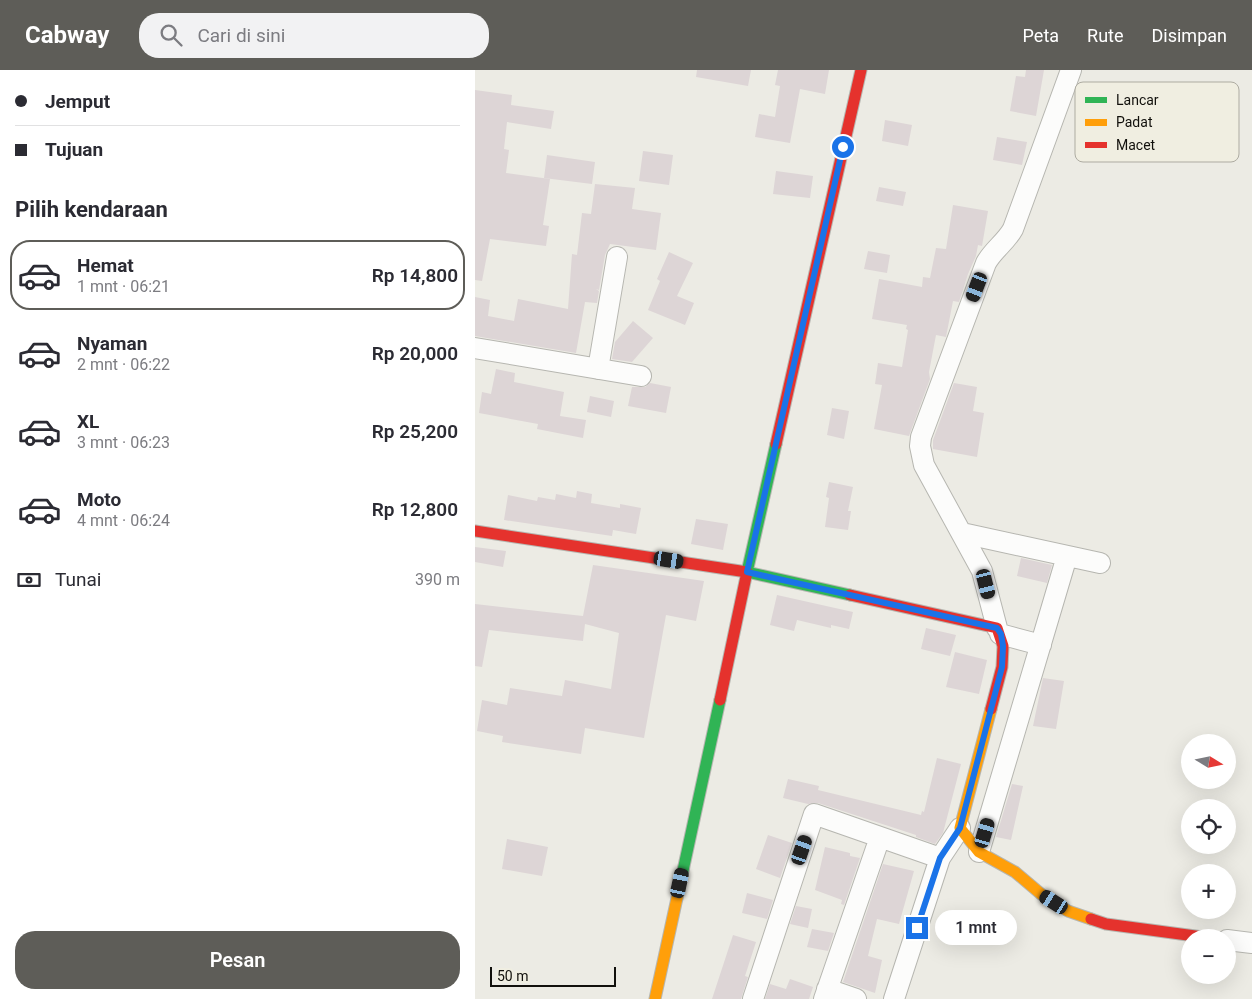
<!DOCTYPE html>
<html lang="id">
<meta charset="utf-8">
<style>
:root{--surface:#fff;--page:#f2f2f3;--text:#2b2b33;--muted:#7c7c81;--line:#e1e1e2;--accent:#5e5d58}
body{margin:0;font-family:Roboto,sans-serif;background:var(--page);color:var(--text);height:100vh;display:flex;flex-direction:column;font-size:19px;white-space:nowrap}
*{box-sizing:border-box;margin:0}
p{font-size:16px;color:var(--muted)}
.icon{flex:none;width:28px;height:28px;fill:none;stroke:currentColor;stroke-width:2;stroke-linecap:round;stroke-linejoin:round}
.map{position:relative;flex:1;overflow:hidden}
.sheet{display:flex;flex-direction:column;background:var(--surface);width:475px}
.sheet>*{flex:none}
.banner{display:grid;align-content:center;height:110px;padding:0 15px;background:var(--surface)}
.needle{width:32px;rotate:100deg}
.fabs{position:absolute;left:706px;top:664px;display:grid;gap:10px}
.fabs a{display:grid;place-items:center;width:55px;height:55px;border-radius:50%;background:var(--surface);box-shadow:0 5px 20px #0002;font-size:25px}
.scale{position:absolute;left:15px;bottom:12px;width:126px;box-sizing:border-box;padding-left:5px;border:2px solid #11100c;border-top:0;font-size:14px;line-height:18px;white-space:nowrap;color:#11100c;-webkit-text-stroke:4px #f0eee1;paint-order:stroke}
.end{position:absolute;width:22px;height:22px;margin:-11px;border:6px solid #1a73e8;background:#fff;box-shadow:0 0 0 2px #fff}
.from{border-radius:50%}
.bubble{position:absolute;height:35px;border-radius:18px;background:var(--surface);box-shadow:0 5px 20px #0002;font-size:16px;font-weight:600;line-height:35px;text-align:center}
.car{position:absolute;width:15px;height:30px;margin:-15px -8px;border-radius:6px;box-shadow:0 0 4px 1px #0007;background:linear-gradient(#222 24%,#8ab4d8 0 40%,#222 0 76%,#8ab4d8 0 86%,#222 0)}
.banner b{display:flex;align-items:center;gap:18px;height:48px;font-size:19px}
.banner b+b{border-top:1px solid var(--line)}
.banner i{width:12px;height:12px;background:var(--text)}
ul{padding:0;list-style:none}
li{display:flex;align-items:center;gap:15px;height:70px;margin:0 10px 8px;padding:0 5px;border:2px solid transparent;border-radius:20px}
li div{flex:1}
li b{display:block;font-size:19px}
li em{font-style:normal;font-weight:600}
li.on{border-color:var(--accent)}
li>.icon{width:45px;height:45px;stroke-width:1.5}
h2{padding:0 15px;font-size:22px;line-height:60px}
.pay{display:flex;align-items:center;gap:12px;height:55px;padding:0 15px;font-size:19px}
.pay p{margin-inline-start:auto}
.primary-button{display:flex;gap:10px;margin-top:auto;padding:10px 15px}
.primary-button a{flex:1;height:58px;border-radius:20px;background:var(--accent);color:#fff;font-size:20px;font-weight:600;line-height:58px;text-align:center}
header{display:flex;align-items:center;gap:30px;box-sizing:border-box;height:70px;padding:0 25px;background:var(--accent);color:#fff}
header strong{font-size:24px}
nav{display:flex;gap:28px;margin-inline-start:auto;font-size:18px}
.search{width:350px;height:45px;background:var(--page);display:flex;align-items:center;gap:12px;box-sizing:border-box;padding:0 18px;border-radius:20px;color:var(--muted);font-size:19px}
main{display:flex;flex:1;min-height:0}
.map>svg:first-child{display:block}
.building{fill:#ddd5d6}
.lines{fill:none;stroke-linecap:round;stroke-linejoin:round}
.street-casing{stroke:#b6b6b0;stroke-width:22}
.fast-casing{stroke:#b6b6b0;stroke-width:13}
.slow-casing{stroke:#b6b6b0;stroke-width:13}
.jam-casing{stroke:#b6b6b0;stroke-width:13}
.street{stroke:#fcfcfb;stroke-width:20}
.fast{stroke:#30b455;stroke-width:11}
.slow{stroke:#ff9f0a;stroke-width:11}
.jam{stroke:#e5322d;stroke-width:11}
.route{stroke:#1a73e8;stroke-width:6}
.key{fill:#f0eee1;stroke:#adaba1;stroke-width:1}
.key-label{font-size:14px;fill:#11100c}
</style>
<header>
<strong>Cabway</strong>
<div class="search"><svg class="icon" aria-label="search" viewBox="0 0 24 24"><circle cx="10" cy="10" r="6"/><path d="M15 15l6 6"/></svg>Cari di sini</div>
<nav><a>Peta</a><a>Rute</a><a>Disimpan</a></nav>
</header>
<main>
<section class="sheet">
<div class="banner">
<b><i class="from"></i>Jemput</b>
<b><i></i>Tujuan</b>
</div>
<h2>Pilih kendaraan</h2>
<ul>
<li class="on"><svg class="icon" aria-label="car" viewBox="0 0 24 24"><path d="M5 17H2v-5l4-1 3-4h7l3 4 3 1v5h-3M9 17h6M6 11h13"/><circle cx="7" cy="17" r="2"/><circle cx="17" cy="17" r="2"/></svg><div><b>Hemat</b><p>1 mnt · 06:21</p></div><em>Rp 14,800</em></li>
<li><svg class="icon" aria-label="car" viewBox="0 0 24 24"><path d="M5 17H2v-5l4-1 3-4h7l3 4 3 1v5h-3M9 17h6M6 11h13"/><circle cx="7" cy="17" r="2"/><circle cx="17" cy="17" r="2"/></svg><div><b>Nyaman</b><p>2 mnt · 06:22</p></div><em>Rp 20,000</em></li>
<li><svg class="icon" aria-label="car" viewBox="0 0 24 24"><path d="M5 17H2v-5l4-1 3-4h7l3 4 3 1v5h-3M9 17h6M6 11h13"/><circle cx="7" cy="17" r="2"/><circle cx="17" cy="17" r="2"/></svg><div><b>XL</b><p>3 mnt · 06:23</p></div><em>Rp 25,200</em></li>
<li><svg class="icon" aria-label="car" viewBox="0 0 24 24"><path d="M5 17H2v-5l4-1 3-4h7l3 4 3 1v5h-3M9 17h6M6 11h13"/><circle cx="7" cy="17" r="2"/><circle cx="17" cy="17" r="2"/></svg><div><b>Moto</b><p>4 mnt · 06:24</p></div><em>Rp 12,800</em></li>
</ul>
<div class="pay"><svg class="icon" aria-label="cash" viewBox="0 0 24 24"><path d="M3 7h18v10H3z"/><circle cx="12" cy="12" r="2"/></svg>Tunai<p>390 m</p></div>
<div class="primary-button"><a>Pesan</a></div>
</section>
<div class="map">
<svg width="777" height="929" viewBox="0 0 777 929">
<rect width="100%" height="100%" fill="#ecebe4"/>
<path class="building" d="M222,0H276L273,16L221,7Z
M303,0H354L350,24L325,19L315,73L280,67L284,44L300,47L305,16L300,15Z
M551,0H569L561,46L535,41L541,6L550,7Z
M0,20L37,25L36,35L79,41L76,59L32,52L29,79L34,80L31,103L75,109L68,155L74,156L71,176L15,169L7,211L0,210Z
M410,50L437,55L433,76L407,71Z
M522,67L552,72L547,95L518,90Z
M168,81L198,85L194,115L164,111Z
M72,85L120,92L117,114L69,108Z
M301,101L338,106L335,128L298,124Z
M120,114L160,118L157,139L186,143L181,180L135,174L130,185L124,220L121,219L124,221L122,233L110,232L101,283L0,266V227L15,230L13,246L39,251L43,229L93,239L97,184L102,185L107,143L116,144Z
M404,117L431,122L428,136L401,131Z
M478,135L513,141L507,176L503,175L501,186L493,204L484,232L478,231L471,267L461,265L454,302L455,309L434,366L399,359L407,315L400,314L403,293L427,297L433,260L431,259L432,255L397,249L404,209L447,217L448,207L455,208L461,178L471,179Z
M393,181L415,185L412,203L389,199Z
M194,182L218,193L202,226L219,233L210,255L173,240L185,211L182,209Z
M158,251L178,268L157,292L137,289L140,272Z
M21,299L40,303L39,312L89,322L85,346L111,350L108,368L62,359L63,354L4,343L7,322L16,324Z
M175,313L196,317L191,343L153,336L157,317H170Z
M479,313L502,317L498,341L509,343L502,387L458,379V370Z
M115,326L139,331L136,347L112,342Z
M357,338L374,341L369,369L352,365Z
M354,412L378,417L373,441H376L373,460L350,457L354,428L351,427Z
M102,421L117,424L116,433L145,438V434L166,438L161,464L138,460L137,466L29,450L33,425L62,431L63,427L80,430L81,424L101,428Z
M221,449L253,454L248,480L216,474Z
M0,477L31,481L28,497L0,492Z
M546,488L577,495L572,513L542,506Z
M118,495L229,511L221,551L191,545L169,668L110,658L106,684L27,672L28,666L2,661L7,630L32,635L35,618L87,626L90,610L136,619L144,563L110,554L108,571L14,560L7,597L0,596V534L108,546Z
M302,525L378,542L374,559L356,555V558L322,550L319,561L295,555Z
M451,558L481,565L475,586L446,579Z
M480,582L512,590L504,624L471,617Z
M568,608L589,611L581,659L558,656Z
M462,688L486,694L468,763L460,774L441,767V765L343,733L333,734L308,728L313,709L344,716L343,720L446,745L447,741L449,742Z
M537,714L548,716L536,770L521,767Z
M293,765L317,773L305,808L281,799Z
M32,769L73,777L67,806L27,799Z
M350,777L375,783V786L385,788L369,835L366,834L367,830L340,820Z
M408,794L439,801L424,854L402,849L393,886L407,890L400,923L368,912Z
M272,823L298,830L292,849L267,843Z
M321,836L337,839L333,858L315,854Z
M337,859L359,863L353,881L332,877Z
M258,865L281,872L270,906L273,907L266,929H237Z
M315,909L338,917L334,929H290L295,914L311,919Z"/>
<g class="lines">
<g class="street-casing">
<path id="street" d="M0,278L166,306
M123,299L142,187
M487,463L625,493
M522,558L507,501L449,395L445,376L446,367L511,193C518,180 531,172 538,159L596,0
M525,564L566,575
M504,782L592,486
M752,870L777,873
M352,919L381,929
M278,929L339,744L465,788
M349,929L405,767
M419,929L465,788L485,758"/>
</g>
<g class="fast-casing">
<path id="fast" d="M301,374L272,502L375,525
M204,819L245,630"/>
</g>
<g class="slow-casing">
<path id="slow" d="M516,639L485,758L504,782L540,802L566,824L593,841L616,849
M180,929L204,819"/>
</g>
<g class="jam-casing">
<path id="jam" d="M301,374L386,0
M0,461L272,502L245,630
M375,525L522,558L528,576L527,597L516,639
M616,849L631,854L735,868"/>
</g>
<use href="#street" class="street"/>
<use href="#fast" class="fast"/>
<use href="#slow" class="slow"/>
<use href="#jam" class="jam"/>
</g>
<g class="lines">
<path class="route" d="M368,77L272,502L522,558L526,564L528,576L527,597L485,758L465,788L442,858"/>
</g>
<rect x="600" y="12" width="164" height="80" rx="8" class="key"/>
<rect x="610" y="27" width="22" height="6" fill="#30b455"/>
<rect x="610" y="49" width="22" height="7" fill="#ff9f0a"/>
<rect x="610" y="72" width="22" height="6" fill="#e5322d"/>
<g class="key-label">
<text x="641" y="35">Lancar</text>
<text x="641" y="57">Padat</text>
<text x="641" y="80">Macet</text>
</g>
</svg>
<div class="fabs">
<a><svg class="needle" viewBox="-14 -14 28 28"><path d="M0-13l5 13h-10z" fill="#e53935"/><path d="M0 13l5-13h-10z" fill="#7c7c81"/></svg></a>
<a><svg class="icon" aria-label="locate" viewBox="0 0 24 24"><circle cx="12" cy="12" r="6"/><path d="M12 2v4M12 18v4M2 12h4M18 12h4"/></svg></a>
<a>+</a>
<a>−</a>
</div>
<div class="scale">50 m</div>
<i class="end from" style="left:368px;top:77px"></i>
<i class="end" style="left:442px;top:858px"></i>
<div class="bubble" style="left:460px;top:840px;width:82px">1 mnt</div>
<i class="car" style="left:502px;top:217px;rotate:201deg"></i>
<i class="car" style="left:194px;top:490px;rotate:99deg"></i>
<i class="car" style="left:511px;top:514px;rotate:166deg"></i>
<i class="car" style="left:510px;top:763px;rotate:17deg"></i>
<i class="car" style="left:327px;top:780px;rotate:19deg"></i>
<i class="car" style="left:205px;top:813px;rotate:12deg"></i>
<i class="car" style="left:579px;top:832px;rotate:302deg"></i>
</div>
</main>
